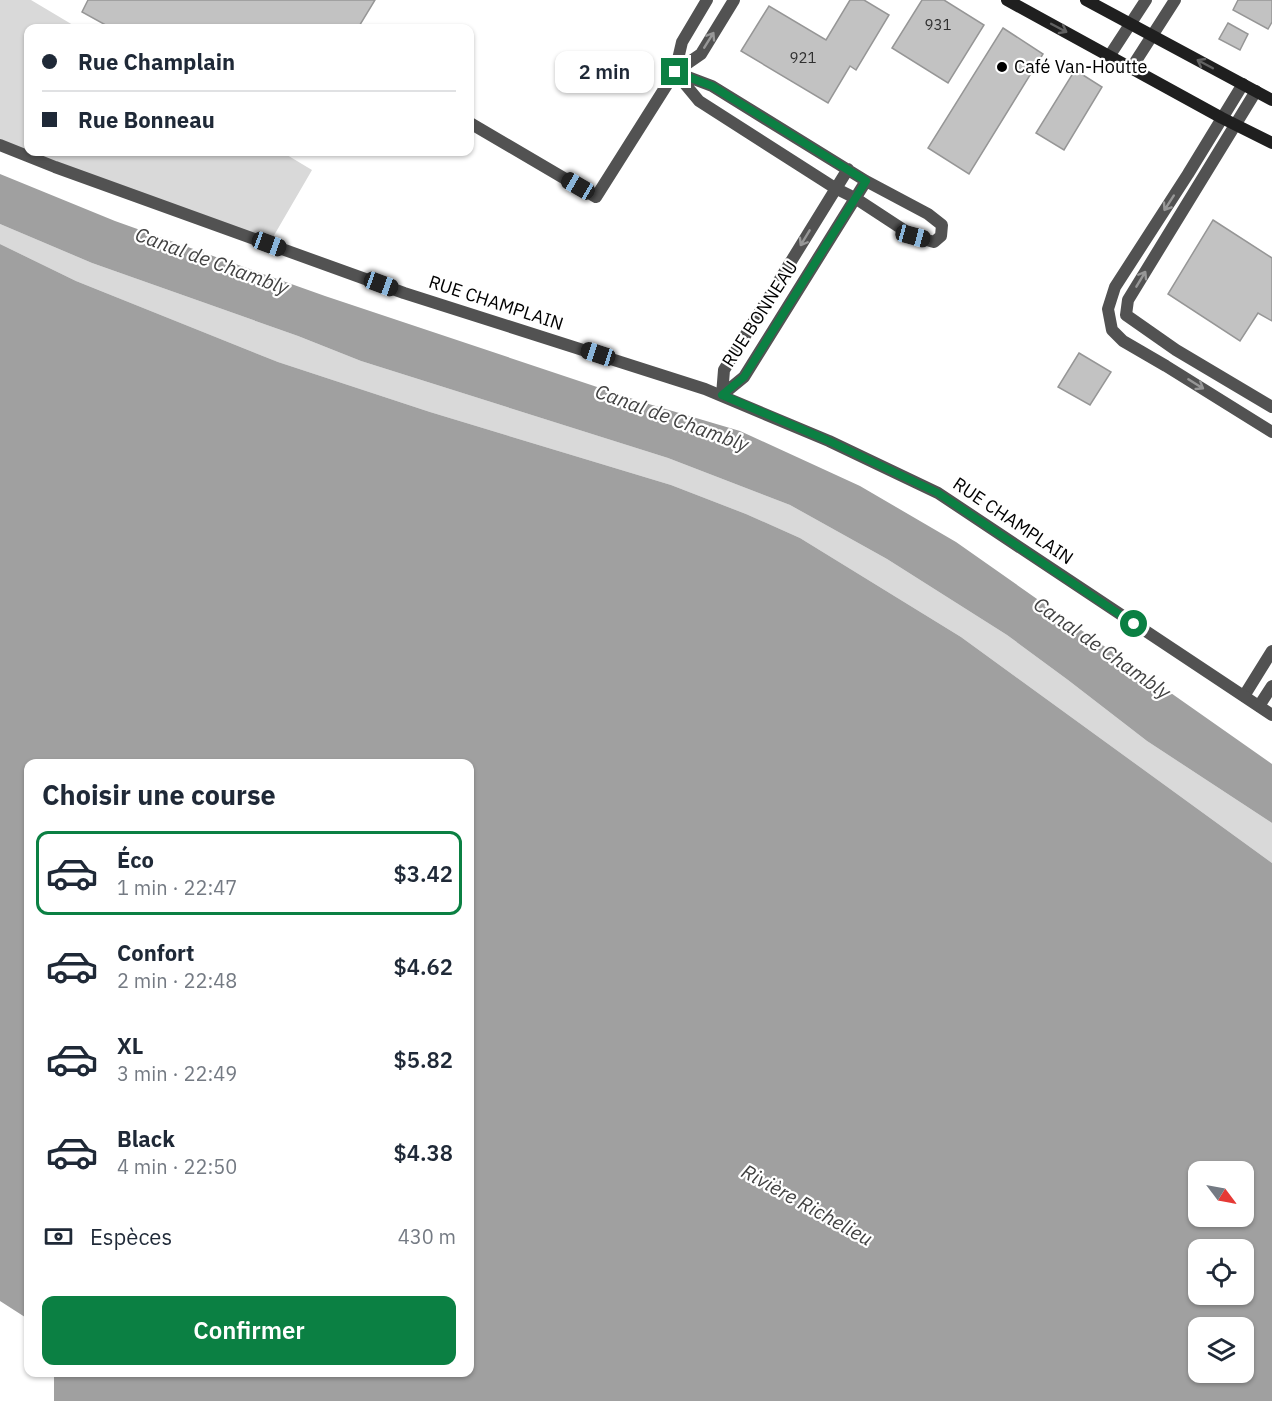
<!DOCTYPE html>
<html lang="fr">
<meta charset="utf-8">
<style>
:root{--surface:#fff;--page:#f2f2f3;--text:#1f2937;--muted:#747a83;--line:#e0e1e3;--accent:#0b8043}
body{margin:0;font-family:"IBM Plex Sans",sans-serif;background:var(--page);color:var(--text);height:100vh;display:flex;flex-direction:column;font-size:22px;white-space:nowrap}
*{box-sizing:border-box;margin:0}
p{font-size:20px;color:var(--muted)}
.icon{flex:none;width:33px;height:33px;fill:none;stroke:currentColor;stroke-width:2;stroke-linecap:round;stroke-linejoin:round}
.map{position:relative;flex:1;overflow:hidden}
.side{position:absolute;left:24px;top:759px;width:450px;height:618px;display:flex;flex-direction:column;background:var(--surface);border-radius:12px;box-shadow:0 2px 4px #0004}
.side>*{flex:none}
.hud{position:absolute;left:24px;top:24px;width:450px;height:132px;border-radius:12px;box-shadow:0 2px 4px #0004;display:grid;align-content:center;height:132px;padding:0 18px;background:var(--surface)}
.needle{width:39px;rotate:122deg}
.buttons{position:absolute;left:1188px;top:1161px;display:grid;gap:12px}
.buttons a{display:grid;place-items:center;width:66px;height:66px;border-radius:12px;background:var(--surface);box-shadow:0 2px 4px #0004;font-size:30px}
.end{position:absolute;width:27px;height:27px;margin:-14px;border:8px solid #0b8043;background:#fff;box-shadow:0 0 0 3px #fff}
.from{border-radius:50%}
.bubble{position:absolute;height:42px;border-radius:12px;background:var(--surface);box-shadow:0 2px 4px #0004;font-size:20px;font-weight:600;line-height:42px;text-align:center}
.car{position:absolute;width:18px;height:36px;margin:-18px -9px;border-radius:8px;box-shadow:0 0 4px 2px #0007;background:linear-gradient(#222 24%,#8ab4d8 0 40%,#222 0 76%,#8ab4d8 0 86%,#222 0)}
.hud b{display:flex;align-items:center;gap:21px;height:57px;font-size:22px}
.hud b+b{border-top:2px solid var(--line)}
.hud i{width:15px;height:15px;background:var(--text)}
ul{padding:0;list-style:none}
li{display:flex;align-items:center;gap:18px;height:84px;margin:0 12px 9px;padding:0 6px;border:3px solid transparent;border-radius:12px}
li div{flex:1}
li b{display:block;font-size:22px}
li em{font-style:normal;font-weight:600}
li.selected{border-color:var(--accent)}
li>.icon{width:54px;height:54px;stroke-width:1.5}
h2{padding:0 18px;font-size:27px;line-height:72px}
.pay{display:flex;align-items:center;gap:15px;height:66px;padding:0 18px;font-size:22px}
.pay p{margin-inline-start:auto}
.action{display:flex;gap:12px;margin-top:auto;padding:12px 18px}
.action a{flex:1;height:69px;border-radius:12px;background:var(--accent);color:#fff;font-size:24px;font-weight:600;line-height:69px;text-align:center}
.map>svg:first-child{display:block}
.green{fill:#d9d9d9}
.water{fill:#a0a0a0;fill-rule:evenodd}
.building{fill:#c2c2c2;stroke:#969696;stroke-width:1.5}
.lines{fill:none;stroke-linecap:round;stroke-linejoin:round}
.minor{stroke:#525252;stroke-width:12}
.tertiary{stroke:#525252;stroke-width:12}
.secondary{stroke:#1f1f1f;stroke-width:12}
.oneway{stroke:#626262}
.oneway2{stroke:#979797}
.route{stroke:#0b8043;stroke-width:8}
.poi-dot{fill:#000;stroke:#fff;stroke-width:2}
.labels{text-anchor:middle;stroke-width:4.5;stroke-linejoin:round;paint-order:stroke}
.number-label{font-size:15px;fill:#303030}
.poi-label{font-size:18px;fill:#000;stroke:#fff;text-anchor:start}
.street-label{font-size:18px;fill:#000;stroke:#fff}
.water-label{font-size:20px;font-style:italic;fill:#414141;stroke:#fff}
</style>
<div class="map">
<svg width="1272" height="1401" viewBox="0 0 1272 1401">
<rect width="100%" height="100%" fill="#fff"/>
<path class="green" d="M0,0H31L78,28H28V152H282L312,170L269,244L0,145Z
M0,224L92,263L298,336L361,361L668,458L790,505L887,559L1007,635L1068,680L1147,741L1272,823V863L961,637L800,538L746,514L671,485L430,412L278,362L76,281L0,244Z"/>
<path class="water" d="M0,174L115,221L325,296L642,402L740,431L860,486L956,542L1272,764V823L1147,741L1068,680L1007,635L887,559L790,505L668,458L361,361L298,336L92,263L0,224Z
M0,244L76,281L278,362L430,412L671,485L746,514L800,538L961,637L1272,863V1401H54V1373L470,1372V764H28V1319L0,1301ZM1198,1172H1244V1216H1198ZM1198,1250H1244V1294H1198ZM1198,1328H1244V1372H1198Z"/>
<path class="building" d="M88,0H375L358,28H111L82,12Z
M850,0H864L889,15L856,70L850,66L828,103L741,51L769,6L826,40Z
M922,0H944L984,25L948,83L892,48Z
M1238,0H1272V22L1268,29L1233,10Z
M1228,23L1248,34L1240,50L1219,39Z
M1003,28L1043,54L969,174L928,148Z
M1075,70L1102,87L1064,150L1036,133Z
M1213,220L1272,258V321L1258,313L1240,341L1168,294Z
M1079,353L1111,372L1090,405L1058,387Z"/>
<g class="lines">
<path class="minor" d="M1110,55L1146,0
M1132,67L1175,0
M675,72L712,86L866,181L928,214L942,225L941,236L934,242L913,236L855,198L835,188L699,101Z
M675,72L701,54L734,0
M1243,84L1188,174L1115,287L1108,309L1112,330L1123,341L1166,366L1272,432
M1256,91L1128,300L1126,315L1176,350L1272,407
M470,123L596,197L675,72L682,42L707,0
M722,395L724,370L848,169
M722,395L744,377L866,181
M1244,696L1272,651
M1259,706L1272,686"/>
<path class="tertiary" d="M0,145L55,167L404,293L705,389L829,441L938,493L1272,715"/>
<path class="secondary" d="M1007,0L1222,118L1272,143
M1086,0L1272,100"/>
</g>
<defs><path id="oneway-shaft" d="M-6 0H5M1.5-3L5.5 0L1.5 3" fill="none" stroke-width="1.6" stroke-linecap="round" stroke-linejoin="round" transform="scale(1.5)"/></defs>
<g class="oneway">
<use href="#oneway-shaft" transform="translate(1059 28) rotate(28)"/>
<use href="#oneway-shaft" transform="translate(1205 64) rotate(-152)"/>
</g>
<g class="oneway2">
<use href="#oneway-shaft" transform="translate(709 40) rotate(-58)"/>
<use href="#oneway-shaft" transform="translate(1169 203) rotate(123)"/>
<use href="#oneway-shaft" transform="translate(805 238) rotate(121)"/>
<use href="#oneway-shaft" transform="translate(1141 279) rotate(-59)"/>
<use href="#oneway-shaft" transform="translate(1196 384) rotate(32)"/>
</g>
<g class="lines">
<path class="route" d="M675,72L712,86L866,181L744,377L722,395L829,441L938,493L1134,624"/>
</g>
<circle class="poi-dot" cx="1002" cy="67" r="6"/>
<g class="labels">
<g class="number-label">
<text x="938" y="30">931</text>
<text x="803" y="63">921</text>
</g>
<g class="poi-label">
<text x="1014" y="73">Café Van-Houtte</text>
</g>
<g class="street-label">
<text transform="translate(496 303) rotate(18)" y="6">RUE CHAMPLAIN</text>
<text transform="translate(760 314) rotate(-57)" y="6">RUE BONNEAU</text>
<text transform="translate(1013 521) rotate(34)" y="6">RUE CHAMPLAIN</text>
</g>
<g class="water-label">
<text transform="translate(212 261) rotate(20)" y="7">Canal de Chambly</text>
<text transform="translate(672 418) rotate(20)" y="7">Canal de Chambly</text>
<text transform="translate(1102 648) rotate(35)" y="7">Canal de Chambly</text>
<text transform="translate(807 1205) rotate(29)" y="7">Rivière Richelieu</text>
</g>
</g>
</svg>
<div class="buttons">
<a><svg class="needle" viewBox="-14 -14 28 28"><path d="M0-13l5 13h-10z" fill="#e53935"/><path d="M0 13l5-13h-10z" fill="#747a83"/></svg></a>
<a><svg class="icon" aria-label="locate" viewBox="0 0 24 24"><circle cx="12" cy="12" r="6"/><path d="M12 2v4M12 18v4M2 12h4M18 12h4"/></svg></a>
<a><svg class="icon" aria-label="layers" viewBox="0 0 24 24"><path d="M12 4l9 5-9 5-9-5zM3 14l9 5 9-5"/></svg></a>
</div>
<i class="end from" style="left:1134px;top:624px"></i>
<i class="end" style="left:675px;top:72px"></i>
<div class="bubble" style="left:555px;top:51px;width:99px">2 min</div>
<i class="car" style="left:578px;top:186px;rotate:300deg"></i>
<i class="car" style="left:913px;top:236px;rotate:105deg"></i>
<i class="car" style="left:269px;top:244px;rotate:110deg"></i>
<i class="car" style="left:381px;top:284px;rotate:110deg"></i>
<i class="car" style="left:598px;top:354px;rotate:288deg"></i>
<div class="hud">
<b><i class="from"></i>Rue Champlain</b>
<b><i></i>Rue Bonneau</b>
</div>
<section class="side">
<h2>Choisir une course</h2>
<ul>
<li class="selected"><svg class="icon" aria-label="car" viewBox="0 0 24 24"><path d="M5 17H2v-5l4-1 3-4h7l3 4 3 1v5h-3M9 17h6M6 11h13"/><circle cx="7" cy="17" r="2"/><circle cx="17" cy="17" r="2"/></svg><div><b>Éco</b><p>1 min · 22:47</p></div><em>$3.42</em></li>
<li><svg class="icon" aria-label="car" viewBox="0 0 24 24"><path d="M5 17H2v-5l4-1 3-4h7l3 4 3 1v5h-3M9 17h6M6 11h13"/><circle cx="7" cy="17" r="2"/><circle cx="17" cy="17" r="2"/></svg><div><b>Confort</b><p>2 min · 22:48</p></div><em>$4.62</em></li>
<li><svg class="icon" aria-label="car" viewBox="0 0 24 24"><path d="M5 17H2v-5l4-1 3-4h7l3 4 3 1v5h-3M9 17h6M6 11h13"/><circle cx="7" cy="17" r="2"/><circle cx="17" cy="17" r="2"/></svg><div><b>XL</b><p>3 min · 22:49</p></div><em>$5.82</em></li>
<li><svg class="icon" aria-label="car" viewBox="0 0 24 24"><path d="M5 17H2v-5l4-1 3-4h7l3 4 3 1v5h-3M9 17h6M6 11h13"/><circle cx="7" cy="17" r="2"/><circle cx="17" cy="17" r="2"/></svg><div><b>Black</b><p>4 min · 22:50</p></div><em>$4.38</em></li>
</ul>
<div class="pay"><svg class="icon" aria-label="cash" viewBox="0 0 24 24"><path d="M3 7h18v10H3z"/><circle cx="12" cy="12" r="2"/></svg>Espèces<p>430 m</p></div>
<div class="action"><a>Confirmer</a></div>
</section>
</div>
